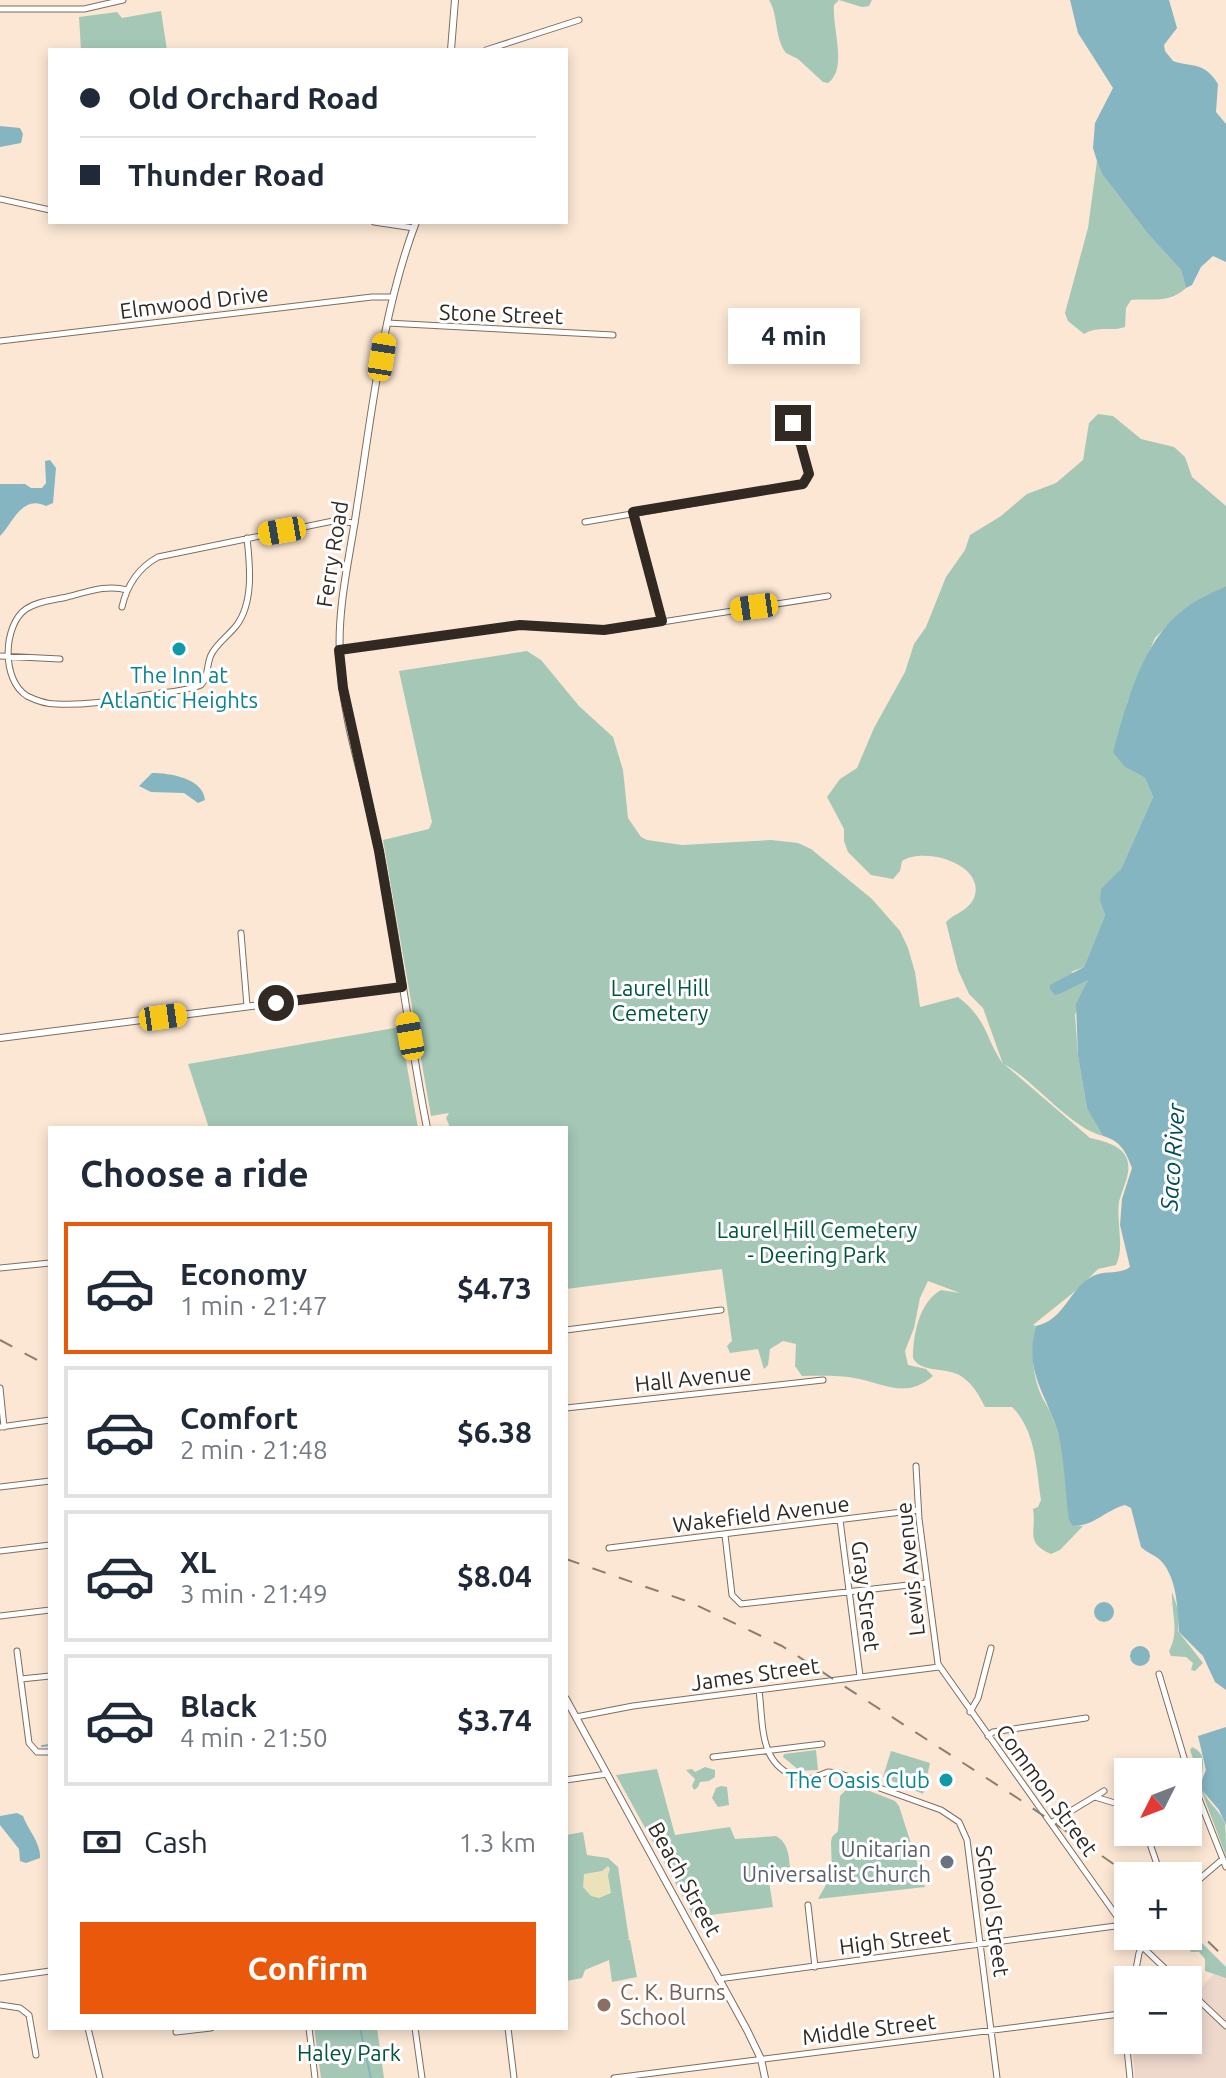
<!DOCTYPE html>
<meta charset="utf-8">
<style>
:root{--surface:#fff;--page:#f6f6f7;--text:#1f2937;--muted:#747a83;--line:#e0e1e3;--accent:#ea580c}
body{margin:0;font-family:Ubuntu,sans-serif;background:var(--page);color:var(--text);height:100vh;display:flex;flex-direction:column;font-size:30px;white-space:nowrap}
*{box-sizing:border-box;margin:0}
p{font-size:26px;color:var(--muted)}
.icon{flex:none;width:44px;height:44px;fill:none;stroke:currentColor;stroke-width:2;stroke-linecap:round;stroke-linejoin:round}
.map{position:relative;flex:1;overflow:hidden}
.panel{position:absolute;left:48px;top:1126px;width:520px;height:904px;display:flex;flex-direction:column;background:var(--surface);border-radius:0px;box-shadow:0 4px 12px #0003}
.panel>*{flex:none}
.banner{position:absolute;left:48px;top:48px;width:520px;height:176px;border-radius:0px;box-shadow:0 4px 12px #0003;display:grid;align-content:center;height:176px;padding:0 32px;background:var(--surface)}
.needle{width:52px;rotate:228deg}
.fabs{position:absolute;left:1114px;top:1758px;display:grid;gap:16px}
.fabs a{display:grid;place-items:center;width:88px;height:88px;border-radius:0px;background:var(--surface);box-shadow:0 4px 12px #0003;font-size:40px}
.end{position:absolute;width:36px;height:36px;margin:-18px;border:10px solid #312922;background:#fff;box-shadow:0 0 0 4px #fff}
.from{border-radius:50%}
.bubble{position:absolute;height:56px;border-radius:0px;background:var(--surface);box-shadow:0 4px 12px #0003;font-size:26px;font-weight:600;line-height:56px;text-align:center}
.car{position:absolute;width:24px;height:48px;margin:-24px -12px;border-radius:10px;box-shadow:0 0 6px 2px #0007;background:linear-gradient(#f5c518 24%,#345 0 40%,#f5c518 0 76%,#345 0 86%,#f5c518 0)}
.banner b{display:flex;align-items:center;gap:28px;height:76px;font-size:30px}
.banner b+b{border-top:2px solid var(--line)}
.banner i{width:20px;height:20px;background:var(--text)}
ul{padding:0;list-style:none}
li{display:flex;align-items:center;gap:24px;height:132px;margin:0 16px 12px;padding:0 16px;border:4px solid var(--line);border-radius:0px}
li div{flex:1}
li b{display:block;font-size:30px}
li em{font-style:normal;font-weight:600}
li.on{border-color:var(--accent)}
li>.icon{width:72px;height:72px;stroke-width:1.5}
h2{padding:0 32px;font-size:36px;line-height:96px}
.pay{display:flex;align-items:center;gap:20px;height:88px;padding:0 32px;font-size:30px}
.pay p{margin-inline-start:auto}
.action{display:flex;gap:16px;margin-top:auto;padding:16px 32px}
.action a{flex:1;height:92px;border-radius:0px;background:var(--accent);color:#fff;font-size:32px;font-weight:600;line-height:92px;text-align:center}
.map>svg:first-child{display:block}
.commercial{fill:#eed8cc}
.green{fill:#a4c7b6}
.sand{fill:#ebe2bc}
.water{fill:#84b5c1}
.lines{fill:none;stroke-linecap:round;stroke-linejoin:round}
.stream{stroke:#84b5c1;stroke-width:2}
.street-casing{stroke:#806d5d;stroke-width:7}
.secondary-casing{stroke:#806d5d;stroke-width:8}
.street{stroke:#fff;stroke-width:5}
.secondary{stroke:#fff;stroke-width:6}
.rail{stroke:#8b7e71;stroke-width:2;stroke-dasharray:14 14;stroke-linecap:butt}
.route{stroke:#312922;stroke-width:10}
.culture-dot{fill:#0f9aa8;stroke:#fff;stroke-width:3}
.worship-dot{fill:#6b7280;stroke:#fff;stroke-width:3}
.education-dot{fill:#8d6e63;stroke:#fff;stroke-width:3}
.labels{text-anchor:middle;stroke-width:6;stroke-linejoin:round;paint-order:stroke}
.street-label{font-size:22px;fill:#312922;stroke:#fff}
.culture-label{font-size:22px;fill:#0d838f;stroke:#fff}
.park-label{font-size:22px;fill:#00553b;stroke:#fff}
.worship-label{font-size:22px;fill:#5b616d;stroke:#fff;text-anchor:end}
.education-label{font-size:22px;fill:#785e54;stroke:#fff;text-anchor:start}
.water-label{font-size:24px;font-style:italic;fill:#034d5b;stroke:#fff}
</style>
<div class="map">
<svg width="1226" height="2078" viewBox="0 0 1226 2078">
<rect width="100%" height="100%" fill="#fce7d4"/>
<path class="commercial" d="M1219,1968L1226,1974V2078H1135L1132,2040H1188V2003Z"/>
<path class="green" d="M769,0H872L869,6L862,7L839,0L834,5C832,29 848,69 828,83L823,82L798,59L786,53C774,37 779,17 769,0Z
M161,11L167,50H81L79,17L117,12L122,18Z
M1097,161L1102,174L1148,234L1181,270L1186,288C1169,304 1152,298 1131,300L1126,308L1125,327C1111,332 1099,325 1084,334L1068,321L1065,313L1088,228Z
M1098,414L1113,416L1141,439L1174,447L1185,457L1192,477L1226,506V586L1183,610L1155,638L1127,703L1125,767L1145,778L1153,797L1121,869L1100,902L1105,915L1084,967L1071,972L1088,980L1075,1015L1078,1056L1087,1109L1103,1136C1070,1128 1035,1081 1004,1064L1090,1138C1103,1141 1122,1145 1127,1159C1132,1174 1122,1188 1119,1202C1116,1223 1125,1247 1116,1265L1098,1269L1079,1288L1033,1325L1036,1326C1030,1348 1032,1378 1043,1399C1046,1405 1050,1410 1052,1416C1058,1431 1062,1448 1065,1464C1068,1485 1067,1505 1073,1526H1083L1060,1550L1051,1554C1024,1543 1037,1530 1033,1509L1038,1507L1041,1500C1036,1467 1036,1431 1012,1407H985C979,1395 973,1384 961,1376C947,1367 920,1373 913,1358C913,1335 919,1302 941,1290L960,1293L928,1281L920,1298L914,1328L905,1351L908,1365L926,1369L933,1376C905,1400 885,1383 854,1378C837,1375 819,1376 802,1376L795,1366L796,1344L783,1341L770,1349L768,1365L764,1369L758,1349L730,1353L727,1346L732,1341L722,1269L566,1289V1128H456L450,1127L446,1118L449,1113L431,1116L383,840L429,829L432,822L399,671L527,651L541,660L579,706L613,737L623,770L628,818L641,837L647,840L682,845L771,840L798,843L811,849L872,899L900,931L908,948L915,972L920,1007L958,997C988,1020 985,1038 1003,1064L983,1008L969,994L958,970L946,922C955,913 968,911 974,898C987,864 924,846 902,861L900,871L893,879L871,875L848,852L844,841V829L827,797L840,779L857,768L874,728L905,672L914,644L926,627L946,577L965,550L970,535L1001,516L1027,494L1056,483L1083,460L1089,423Z
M400,1027L418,1128H209L188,1064Z
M1172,1592L1179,1612L1178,1631L1203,1663L1195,1671L1191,1670L1193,1663L1186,1657L1171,1656L1169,1651C1180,1631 1171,1612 1172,1592Z
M1192,1747C1211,1755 1199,1772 1202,1786C1204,1801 1221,1810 1225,1824C1226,1834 1226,1846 1226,1856L1196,1776V1767L1190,1750Z
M816,1750L818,1770L800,1771L783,1757L784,1754Z
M891,1751L930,1763L923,1794L883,1777Z
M705,1767L715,1770V1777L709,1781L700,1782L698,1787L694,1790L692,1786L695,1779L686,1770L692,1769L695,1772Z
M657,1769L675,1835L730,1827L735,1839L776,1836C791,1844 789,1863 791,1878L769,1882L773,1907L694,1917L616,1775Z
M852,1784L895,1801L899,1806L925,1887L818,1899L832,1874L831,1842L832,1837L838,1831L840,1796Z
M721,1786L727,1787L729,1805L718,1807L712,1798L716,1788Z
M583,1832L587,1855L608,1858L618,1867L629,1939L627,1940H630L637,1977L612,1982L609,1960L585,1970L582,1978L566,1981V1835Z
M1188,1929L1226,1967V1978L1205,1971V1959L1199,1952H1191L1180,1936H1188Z
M314,2028H377L384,2078H321Z"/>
<path class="sand" d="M608,1866L610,1869L608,1875L611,1893L599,1898L591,1896L583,1887L584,1874L602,1871Z"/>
<path class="water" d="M1070,0H1169L1177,28L1164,45L1165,51L1173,61C1193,68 1204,61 1218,84L1216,112L1226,124V262L1213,256L1201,267L1192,285L1186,288L1181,270L1148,234L1102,174L1097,161L1093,148L1095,123L1113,88L1078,33Z
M0,126L20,128L23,134L21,143L0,147Z
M50,460L56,468L53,503L46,506C22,494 13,523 0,536V484H25L31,488H42L46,483L45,461Z
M1226,586V1690L1215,1682L1203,1656L1179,1632C1178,1610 1177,1579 1162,1562C1156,1555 1147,1553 1141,1547L1131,1508L1125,1505C1106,1510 1094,1526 1073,1526L1069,1520C1065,1491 1065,1462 1058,1433C1047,1394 1023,1372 1036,1326C1065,1320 1069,1288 1093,1276C1105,1270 1119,1275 1130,1267L1120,1225L1122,1199L1132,1168C1126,1152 1121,1141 1103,1136L1087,1109L1078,1056L1076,1004L1088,980L1059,994L1055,995L1050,989V985L1084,967L1105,915L1100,902L1101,889L1121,869L1153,797L1145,778L1125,767L1113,752C1127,703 1141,643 1183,610C1195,600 1212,593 1226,586Z
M152,773C170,773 203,778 205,800L198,803L184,793L151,792L139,786Z
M1094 1612a10 10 0 1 1 20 0a10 10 0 1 1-20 0Z
M1130 1656a10 10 0 1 1 20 0a10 10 0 1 1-20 0Z
M1226,1727V1825L1219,1810L1202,1790L1201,1782L1206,1770L1198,1736Z
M17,1813L23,1816C28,1830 41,1843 40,1858L26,1863L20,1861L19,1849L0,1825V1816Z"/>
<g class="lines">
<path class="stream" d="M42,1746L50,1745
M360,2028L371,2078"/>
<g class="street-casing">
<path id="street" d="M0,9H84L123,0
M486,50L579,20
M0,199L50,210
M374,222L414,228
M387,323L613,335
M0,341L372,297H393
M633,512L662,621
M585,522L800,485L807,480L808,469L801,445L786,434L785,429L789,425L796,424L802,428L801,445
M127,590C107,584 87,592 67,597C54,600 38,601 26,609C3,625 1,680 27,696C35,700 46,704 56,704C88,706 122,699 153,694C169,692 186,691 201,685C209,677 206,666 211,655C216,644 228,636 236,626C254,603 250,565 247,538
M122,607C127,585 138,568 158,557L333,521L355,523
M339,650L520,625L611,630L828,596
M0,656L60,659
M241,933L247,1006
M0,1268L50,1263
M566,1330L721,1310
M0,1388L4,1427
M566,1408L823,1380
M0,1427L50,1420
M916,1466L919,1519L938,1664L1128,1932
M0,1487L50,1481
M840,1520L860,1676
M725,1535L732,1595L741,1604L926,1583
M609,1548L918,1510
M0,1551L50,1545
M0,1616L50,1610
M17,1651L29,1743L37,1752H50
M1159,1674L1188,1771L1226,1867
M21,1679L50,1676
M759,1690C764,1730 758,1770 807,1780L828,1772L838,1773L941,1810L959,1822L967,1840L997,2078
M970,1712L978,1698L991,1648
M576,1717L633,1706L939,1667
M988,1736L993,1732L1086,1718
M713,1757L822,1744
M566,1780L607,1774
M1095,1797L1128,1807
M1051,1823L1104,1791
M1146,1832L1161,1876
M1188,1889L1223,1859
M808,1905L815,1967
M1131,1936L1177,1980
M0,1978L50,1971
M718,1979L1123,1925
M1134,1980L1139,1953L1142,1947
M1188,1990L1226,2026
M1128,2003L1124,2020L1130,2078
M0,2005L20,2008L29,2015L36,2055
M1188,2005L1199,2000
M88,2028L100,2078
M309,2028L315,2078
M415,2028L422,2078
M508,2028L514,2078
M176,2032L211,2028
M614,2078L1128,2013"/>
</g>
<g class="secondary-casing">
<path id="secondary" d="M451,50L455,0
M416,222C382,312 372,412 357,507C350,556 337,607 340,657C342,723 367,788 380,853C398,944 409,1037 427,1128
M0,1038L402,987
M566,1699L747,2030L761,2059L765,2078"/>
</g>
<use href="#street" class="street"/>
<use href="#secondary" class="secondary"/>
<path class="rail" d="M0,1340L50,1367
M566,1559L692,1603L782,1646L1022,1801L1131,1876
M1188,1922L1226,1959"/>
</g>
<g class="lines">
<path class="route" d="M276,1003L402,987L379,851L343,688L339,650L520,625L604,630L662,621L633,512L803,484L809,474L801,445L803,432L801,426L793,423"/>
</g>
<g class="culture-dot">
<circle cx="179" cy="649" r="8"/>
<circle cx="946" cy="1780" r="8"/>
</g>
<circle class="worship-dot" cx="947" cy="1862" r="8"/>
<circle class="education-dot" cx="604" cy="2005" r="8"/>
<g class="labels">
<g class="street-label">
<text transform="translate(194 302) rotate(-7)" y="8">Elmwood Drive</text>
<text transform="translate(501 314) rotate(2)" y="8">Stone Street</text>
<text transform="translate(332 554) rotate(-81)" y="8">Ferry Road</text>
<text transform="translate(693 1378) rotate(-6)" y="8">Hall Avenue</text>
<text transform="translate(761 1514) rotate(-7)" y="8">Wakefield Avenue</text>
<text transform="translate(910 1569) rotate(-96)" y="8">Lewis Avenue</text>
<text transform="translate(866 1596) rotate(83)" y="8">Gray Street</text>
<text transform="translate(755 1674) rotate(-8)" y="8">James Street</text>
<text transform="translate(1047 1790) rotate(54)" y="8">Common Street</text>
<text transform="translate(685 1879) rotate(61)" y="8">Beach Street</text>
<text transform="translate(993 1911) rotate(82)" y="8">School Street</text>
<text transform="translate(895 1940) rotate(-7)" y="8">High Street</text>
<text transform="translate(869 2029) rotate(-7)" y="8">Middle Street</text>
</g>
<g class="culture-label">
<text x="179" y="683">The Inn at<tspan x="179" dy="25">Atlantic Heights</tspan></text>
<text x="930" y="1788" text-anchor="end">The Oasis Club</text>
</g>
<g class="park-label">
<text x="660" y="996">Laurel Hill<tspan x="660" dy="25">Cemetery</tspan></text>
<text x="817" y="1238">Laurel Hill Cemetery<tspan x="817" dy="25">- Deering Park</tspan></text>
<text x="349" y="2061">Haley Park</text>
</g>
<g class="worship-label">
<text x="931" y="1857">Unitarian<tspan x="931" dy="25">Universalist Church</tspan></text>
</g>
<g class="education-label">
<text x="620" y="2000">C. K. Burns<tspan x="620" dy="25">School</tspan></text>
</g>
<g class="water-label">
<text transform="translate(1173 1157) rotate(-86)" y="8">Saco River</text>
</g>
</g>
</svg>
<div class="fabs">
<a><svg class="needle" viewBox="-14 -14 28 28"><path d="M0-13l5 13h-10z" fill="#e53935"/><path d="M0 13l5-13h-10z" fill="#747a83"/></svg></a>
<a>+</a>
<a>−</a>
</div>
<i class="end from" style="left:276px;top:1003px"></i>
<i class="end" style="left:793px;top:423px"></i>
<div class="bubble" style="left:728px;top:308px;width:132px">4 min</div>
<i class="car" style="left:382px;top:357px;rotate:9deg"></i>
<i class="car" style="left:282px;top:531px;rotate:260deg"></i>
<i class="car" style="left:754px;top:607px;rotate:262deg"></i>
<i class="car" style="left:163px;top:1017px;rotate:82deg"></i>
<i class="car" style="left:410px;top:1036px;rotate:350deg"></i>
<div class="banner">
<b><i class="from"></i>Old Orchard Road</b>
<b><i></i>Thunder Road</b>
</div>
<section class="panel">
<h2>Choose a ride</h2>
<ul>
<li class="on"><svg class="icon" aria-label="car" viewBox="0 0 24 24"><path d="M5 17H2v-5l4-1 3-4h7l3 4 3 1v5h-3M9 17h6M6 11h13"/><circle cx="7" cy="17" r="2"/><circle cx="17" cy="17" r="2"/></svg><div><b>Economy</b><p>1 min · 21:47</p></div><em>$4.73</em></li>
<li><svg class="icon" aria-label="car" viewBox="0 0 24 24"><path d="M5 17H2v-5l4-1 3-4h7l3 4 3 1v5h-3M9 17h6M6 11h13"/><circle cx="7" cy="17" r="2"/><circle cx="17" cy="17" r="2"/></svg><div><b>Comfort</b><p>2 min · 21:48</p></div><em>$6.38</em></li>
<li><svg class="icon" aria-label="car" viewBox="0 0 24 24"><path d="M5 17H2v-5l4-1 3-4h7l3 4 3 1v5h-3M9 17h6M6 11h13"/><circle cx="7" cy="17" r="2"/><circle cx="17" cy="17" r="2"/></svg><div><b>XL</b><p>3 min · 21:49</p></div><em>$8.04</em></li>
<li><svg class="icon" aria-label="car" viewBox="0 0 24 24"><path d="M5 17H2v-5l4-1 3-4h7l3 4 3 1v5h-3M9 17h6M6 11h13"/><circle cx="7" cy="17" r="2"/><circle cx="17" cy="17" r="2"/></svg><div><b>Black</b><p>4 min · 21:50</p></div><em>$3.74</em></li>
</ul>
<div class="pay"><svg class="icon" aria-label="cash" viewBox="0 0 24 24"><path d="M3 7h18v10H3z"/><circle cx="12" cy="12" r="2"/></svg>Cash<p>1.3 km</p></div>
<div class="action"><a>Confirm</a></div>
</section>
</div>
